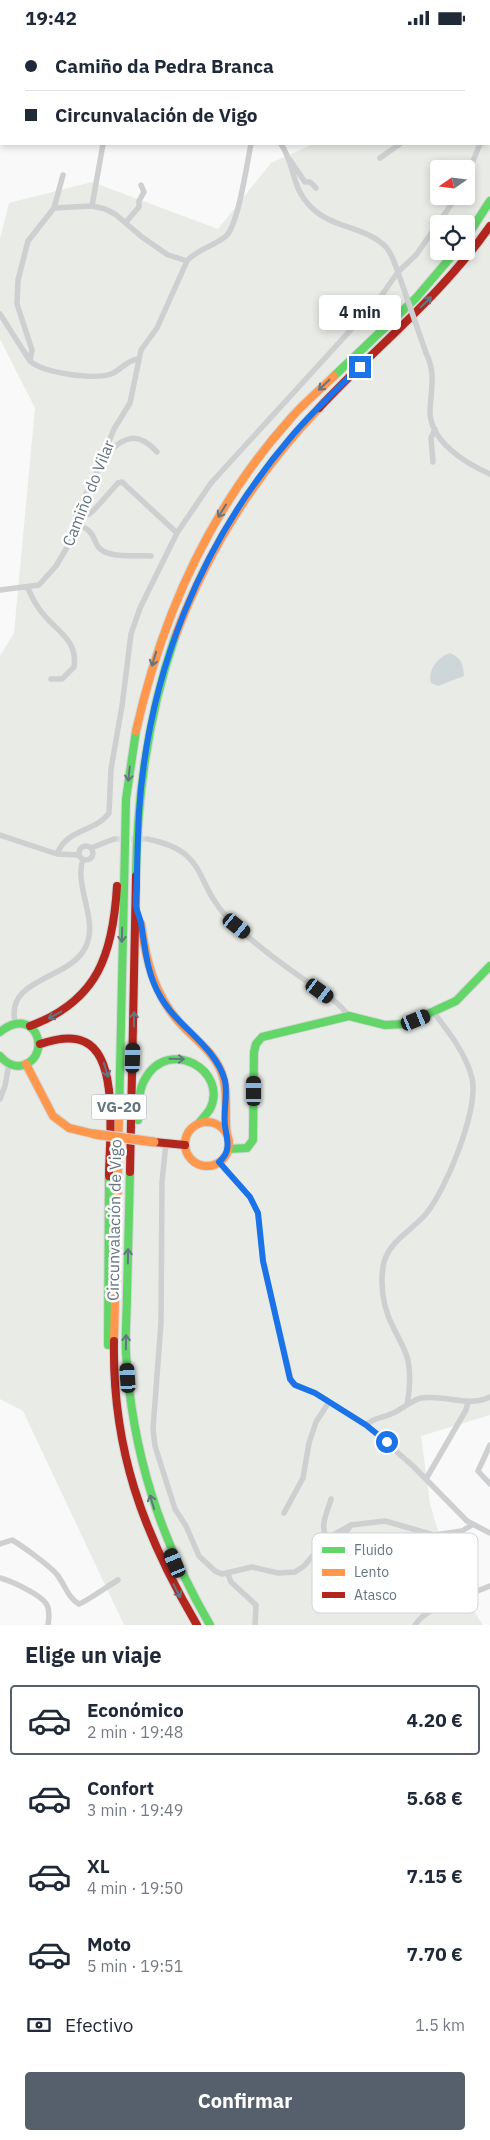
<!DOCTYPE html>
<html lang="es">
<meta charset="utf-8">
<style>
:root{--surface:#fff;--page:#f2f2f3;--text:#1f2937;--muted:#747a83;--line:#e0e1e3;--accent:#56606c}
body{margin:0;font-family:"IBM Plex Sans",sans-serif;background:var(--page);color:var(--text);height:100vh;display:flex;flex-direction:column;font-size:19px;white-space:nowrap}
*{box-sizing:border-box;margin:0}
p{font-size:16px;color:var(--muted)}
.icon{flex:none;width:28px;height:28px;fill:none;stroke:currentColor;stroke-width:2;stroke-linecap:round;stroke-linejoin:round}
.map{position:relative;height:1590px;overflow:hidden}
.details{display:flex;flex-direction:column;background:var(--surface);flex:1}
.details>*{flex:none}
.hud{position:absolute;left:0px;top:0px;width:490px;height:110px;box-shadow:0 2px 8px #0003;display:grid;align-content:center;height:110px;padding:0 25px;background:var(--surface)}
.needle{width:32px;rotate:256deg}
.controls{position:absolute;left:430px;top:125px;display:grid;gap:10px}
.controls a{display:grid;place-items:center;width:45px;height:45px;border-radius:5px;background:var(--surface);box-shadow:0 2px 8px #0003;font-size:25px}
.end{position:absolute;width:22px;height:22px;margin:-11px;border:6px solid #1a73e8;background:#fff;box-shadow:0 0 0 2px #fff}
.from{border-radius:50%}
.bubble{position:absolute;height:35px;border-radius:5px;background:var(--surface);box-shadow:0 2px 8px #0003;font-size:16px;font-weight:800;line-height:35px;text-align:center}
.car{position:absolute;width:15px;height:30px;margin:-15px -8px;border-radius:6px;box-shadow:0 0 4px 1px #0007;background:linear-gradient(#222 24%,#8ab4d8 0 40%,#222 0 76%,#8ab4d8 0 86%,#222 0)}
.hud b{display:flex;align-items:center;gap:18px;height:48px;font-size:19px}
.hud b+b{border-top:1px solid var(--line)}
.hud i{width:12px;height:12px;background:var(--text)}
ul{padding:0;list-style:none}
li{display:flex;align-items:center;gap:15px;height:70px;margin:0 10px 8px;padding:0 15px;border:2px solid transparent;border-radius:5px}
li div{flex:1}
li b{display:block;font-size:19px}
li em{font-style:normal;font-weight:800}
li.selected{border-color:var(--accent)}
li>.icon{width:45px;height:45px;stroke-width:1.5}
h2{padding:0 25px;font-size:22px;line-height:60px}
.pay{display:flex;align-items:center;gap:12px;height:55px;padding:0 25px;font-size:19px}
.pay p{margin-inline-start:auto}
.cta{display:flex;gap:10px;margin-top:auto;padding:10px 25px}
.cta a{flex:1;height:58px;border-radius:5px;background:var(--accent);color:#fff;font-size:20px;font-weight:800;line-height:58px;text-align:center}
.status{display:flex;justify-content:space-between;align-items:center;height:35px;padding:0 25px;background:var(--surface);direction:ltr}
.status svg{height:14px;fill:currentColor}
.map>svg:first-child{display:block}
.green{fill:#e8ebe6;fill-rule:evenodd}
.water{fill:#ced6d9}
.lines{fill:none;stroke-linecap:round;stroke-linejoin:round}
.street-tunnel{stroke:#d4d8dc;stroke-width:5.5;stroke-dasharray:5.5 3;stroke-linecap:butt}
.fast-casing{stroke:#d5d6d7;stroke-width:10}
.slow-casing{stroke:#d5d6d7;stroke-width:10}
.jam-casing{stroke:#d5d6d7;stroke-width:10}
.street{stroke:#cecfd0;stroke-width:5.5}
.fast{stroke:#63d668;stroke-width:8}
.slow{stroke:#ff974d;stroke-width:8}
.jam{stroke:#b3261e;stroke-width:8}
.slow-bridge-casing{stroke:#d5d6d7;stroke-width:11;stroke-linecap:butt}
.street-bridge{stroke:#cecfd0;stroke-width:5.5}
.slow-bridge{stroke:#ff974d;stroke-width:9}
.oneway{stroke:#657683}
.route{stroke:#1a73e8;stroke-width:6}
.labels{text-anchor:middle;stroke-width:5;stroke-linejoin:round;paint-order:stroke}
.shield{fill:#fff;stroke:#939fa8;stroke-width:1}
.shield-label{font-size:15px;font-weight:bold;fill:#657683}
.street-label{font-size:16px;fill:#657683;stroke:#fff}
.key{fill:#fff;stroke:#d1d6da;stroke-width:1}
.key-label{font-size:14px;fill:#657683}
</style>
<div class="status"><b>19:42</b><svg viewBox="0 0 49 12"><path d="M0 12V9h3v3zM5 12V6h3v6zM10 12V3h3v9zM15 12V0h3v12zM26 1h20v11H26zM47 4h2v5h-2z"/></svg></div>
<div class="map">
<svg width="490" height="1590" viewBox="0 0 490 1590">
<rect width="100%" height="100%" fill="#f9f9f9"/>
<path class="green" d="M329,0H490V1380L421,1401L430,1469L452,1543L483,1590H124L23,1376L0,1364V621L14,598L35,373L0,304V204L9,168L92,147L218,194L271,128L313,109H489V1ZM439,134H466V161H439ZM439,189H466V216H439Z"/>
<path class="water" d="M450,618C462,623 463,630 464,641L438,651L431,648C427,635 439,621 450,618Z"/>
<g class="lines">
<path class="street-tunnel" d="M114,804H147"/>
<g class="fast-casing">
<path id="fast" d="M466,203L490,166
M334,341L416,263L456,216
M136,841C137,759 148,680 175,602
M0,997C35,969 53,1019 24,1030C15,1033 6,1028 0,1021
M119,1081L126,764L136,696
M138,1085C139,1072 138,1055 145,1044C169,1001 229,1036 210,1074C207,1079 202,1084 198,1089
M228,1114L247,1113L253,1105L254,1017L256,1009L262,1002L349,981L385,990L406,989L456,966L490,931
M130,1137C129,1177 128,1217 127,1258C127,1278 125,1298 126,1318C132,1418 160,1504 210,1590
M108,1310L109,1141"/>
</g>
<g class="slow-casing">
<path id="slow" d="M175,602C207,516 256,439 319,373
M136,696C162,580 211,472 291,383C304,368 320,355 334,341
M141,889C146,925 154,959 179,987C193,1003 212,1015 221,1036C229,1056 224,1079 227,1100
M26,1029L53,1081L69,1093L94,1099
M185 1109a22 22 0 1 1 44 0a22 22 0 1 1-44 0Z
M114,1306L119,1081"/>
</g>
<g class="jam-casing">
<path id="jam" d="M319,373C376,312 442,260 490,191
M30,991C98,966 113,919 117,851
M40,1009C54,1005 71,1000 85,1007C120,1023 109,1109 109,1141
M154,1107L185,1110
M130,1137L136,841
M114,1306C112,1414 143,1498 197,1590"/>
</g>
<path class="street" d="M243,0V1
M489,82L490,77
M281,109C296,131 290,152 312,173C332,193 367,192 386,212C393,220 395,230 399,240
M380,123L400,109
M290,125L305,147H310L316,153
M466,143L480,109
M92,171L103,109
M54,173L63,140
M126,187L139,172V166L144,157L141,150
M0,279L30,326
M426,318C436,338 431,354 430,375C429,406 465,428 490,439
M138,324C127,325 121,335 111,339C94,345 43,338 30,326L32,315L17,269L18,245L28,206L54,173L92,171L105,174L115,179L142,202L168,220L187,226
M103,418L107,419C125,400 139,397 157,417
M433,427L431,403L435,394
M77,482L89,479L94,475L118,448L122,447L177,498
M76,489C100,497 90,508 103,516C116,523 137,520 151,521
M28,553C32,563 37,572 44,580C58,597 78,606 74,632L62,644H51
M0,555L39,550L56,531L72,504L77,477L96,439L114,394L130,368L141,315L157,293L187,226C197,214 215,211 226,201C238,191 247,128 251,109
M0,800L57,819L79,820
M147,804C209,816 193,846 227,882C249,905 276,925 302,943C318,954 337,965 349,981
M79 818a7 7 0 1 1 14 0a7 7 0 1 1-14 0Z
M91,813L114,804
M57,819C67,793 96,797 109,778L111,734L122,671L131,599L140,573L177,498L211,448L379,264L398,237L416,220L457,161
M15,987C6,945 62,945 82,918C103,890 73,854 83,824
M0,1064L5,1051L9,1029
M166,1108L162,1147L161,1287L153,1394L155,1411L175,1474L186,1491L199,1521L215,1536L222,1539L252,1532L278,1538L295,1537L304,1531L328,1503L351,1490L385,1486L434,1500L462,1496L472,1490
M219,1127L250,1162L258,1178L263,1226L292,1348L315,1358L366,1390L413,1431L467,1486L490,1498
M407,1370C410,1355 411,1341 408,1325C405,1314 399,1304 394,1294C384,1275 380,1253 383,1232C387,1207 410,1197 425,1180C446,1156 479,1074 472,1043C466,1019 449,997 434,978
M366,1390C373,1383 382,1383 391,1379C401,1375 410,1366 421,1363C445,1359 467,1373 490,1362
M490,1410L478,1436L490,1449
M426,1444L466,1375L468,1367
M284,1478L303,1443L309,1408L316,1387L329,1367
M328,1503C318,1493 328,1476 331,1464
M0,1509L12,1505C21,1510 53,1533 58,1541C65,1550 68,1563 79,1569C84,1568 111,1549 118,1545
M334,1526L339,1508L351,1490
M228,1539L231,1547L256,1570L255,1590
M0,1543C11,1546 42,1560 47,1570C50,1576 49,1584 48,1590
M415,1590C428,1570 468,1560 490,1551"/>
<use href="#fast" class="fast"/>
<use href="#slow" class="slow"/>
<use href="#jam" class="jam"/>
<g class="slow-bridge-casing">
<path id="slow-bridge" d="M94,1099L154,1107"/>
</g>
<path class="street-bridge" d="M400,243L426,318"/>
<use href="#slow-bridge" class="slow-bridge"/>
</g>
<defs><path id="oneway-shaft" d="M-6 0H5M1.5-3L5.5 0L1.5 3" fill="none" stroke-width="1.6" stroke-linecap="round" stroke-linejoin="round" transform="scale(1.25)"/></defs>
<g class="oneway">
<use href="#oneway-shaft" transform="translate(426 267) rotate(-44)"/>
<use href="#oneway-shaft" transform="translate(324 350) rotate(136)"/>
<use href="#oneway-shaft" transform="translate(222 476) rotate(122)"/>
<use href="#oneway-shaft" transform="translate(154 624) rotate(107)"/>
<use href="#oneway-shaft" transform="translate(129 739) rotate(96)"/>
<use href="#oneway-shaft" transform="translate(122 900) rotate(91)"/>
<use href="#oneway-shaft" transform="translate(55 980) rotate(151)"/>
<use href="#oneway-shaft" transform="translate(134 984) rotate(-89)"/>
<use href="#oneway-shaft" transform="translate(177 1024) rotate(1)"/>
<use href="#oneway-shaft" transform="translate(106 1035) rotate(73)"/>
<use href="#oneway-shaft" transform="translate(128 1221) rotate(-89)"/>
<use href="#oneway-shaft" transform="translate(126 1307) rotate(-89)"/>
<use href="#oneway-shaft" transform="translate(152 1467) rotate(-107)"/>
<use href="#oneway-shaft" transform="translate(177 1556) rotate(62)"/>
</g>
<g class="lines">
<path class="route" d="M360,332C336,355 312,377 291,402C200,508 148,639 139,777C138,800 137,822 137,844C137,853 135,863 136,871C137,877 140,883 141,888C145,913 147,939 160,961C177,992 216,1011 225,1046C228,1060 223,1076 225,1091C227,1105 232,1116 219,1127L250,1162L258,1178L263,1226L290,1344L295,1350L315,1358L366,1390L387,1407"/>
</g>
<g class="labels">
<rect class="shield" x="91.5" y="1059.5" width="55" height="25" rx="4"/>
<g class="shield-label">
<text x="119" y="1077">VG-20</text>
</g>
<g class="street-label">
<text transform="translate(88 458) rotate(-68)" y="6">Camiño do Vilar</text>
<text transform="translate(114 1185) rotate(-89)" y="6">Circunvalación de Vigo</text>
</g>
</g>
<rect x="312" y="1498" width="166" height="80" rx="8" class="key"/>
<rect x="322" y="1512" width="23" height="6" fill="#63d668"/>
<rect x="322" y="1534" width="23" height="7" fill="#ff974d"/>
<rect x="322" y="1557" width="23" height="6" fill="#b3261e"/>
<g class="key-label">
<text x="354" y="1520">Fluido</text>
<text x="354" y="1542">Lento</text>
<text x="354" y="1565">Atasco</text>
</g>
</svg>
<div class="controls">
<a><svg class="needle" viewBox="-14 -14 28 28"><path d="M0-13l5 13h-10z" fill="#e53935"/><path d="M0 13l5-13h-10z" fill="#747a83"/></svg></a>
<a><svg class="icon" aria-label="locate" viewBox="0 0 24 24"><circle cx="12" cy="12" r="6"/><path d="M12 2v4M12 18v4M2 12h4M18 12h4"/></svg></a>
</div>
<i class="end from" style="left:387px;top:1407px"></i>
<i class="end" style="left:360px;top:332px"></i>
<div class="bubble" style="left:319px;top:260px;width:82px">4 min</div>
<i class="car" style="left:237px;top:891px;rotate:129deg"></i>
<i class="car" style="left:320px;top:956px;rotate:126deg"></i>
<i class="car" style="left:416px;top:985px;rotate:68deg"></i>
<i class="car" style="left:133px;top:1023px;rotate:2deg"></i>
<i class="car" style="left:254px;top:1056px;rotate:0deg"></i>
<i class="car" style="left:128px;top:1343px;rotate:356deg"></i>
<i class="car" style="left:175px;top:1528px;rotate:337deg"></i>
<div class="hud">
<b><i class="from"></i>Camiño da Pedra Branca</b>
<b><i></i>Circunvalación de Vigo</b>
</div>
</div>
<section class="details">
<h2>Elige un viaje</h2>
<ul>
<li class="selected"><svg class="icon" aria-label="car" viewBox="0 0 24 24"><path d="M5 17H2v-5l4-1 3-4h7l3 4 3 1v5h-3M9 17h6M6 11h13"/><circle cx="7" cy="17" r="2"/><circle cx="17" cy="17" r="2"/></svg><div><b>Económico</b><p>2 min · 19:48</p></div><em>4.20 €</em></li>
<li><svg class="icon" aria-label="car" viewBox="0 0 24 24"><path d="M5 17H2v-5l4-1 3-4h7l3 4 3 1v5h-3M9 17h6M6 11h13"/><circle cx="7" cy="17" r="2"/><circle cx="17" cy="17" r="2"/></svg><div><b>Confort</b><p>3 min · 19:49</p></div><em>5.68 €</em></li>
<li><svg class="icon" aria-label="car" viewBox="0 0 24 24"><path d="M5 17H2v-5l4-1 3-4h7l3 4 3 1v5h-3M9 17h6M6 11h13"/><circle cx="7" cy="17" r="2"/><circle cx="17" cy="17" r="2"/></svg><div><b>XL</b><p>4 min · 19:50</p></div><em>7.15 €</em></li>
<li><svg class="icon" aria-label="car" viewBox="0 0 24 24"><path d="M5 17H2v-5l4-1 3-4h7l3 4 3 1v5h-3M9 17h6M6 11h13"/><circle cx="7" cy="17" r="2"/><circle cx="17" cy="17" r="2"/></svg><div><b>Moto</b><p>5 min · 19:51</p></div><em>7.70 €</em></li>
</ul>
<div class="pay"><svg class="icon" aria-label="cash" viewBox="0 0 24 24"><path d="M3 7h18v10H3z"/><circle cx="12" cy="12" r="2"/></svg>Efectivo<p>1.5 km</p></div>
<div class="cta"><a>Confirmar</a></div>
</section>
